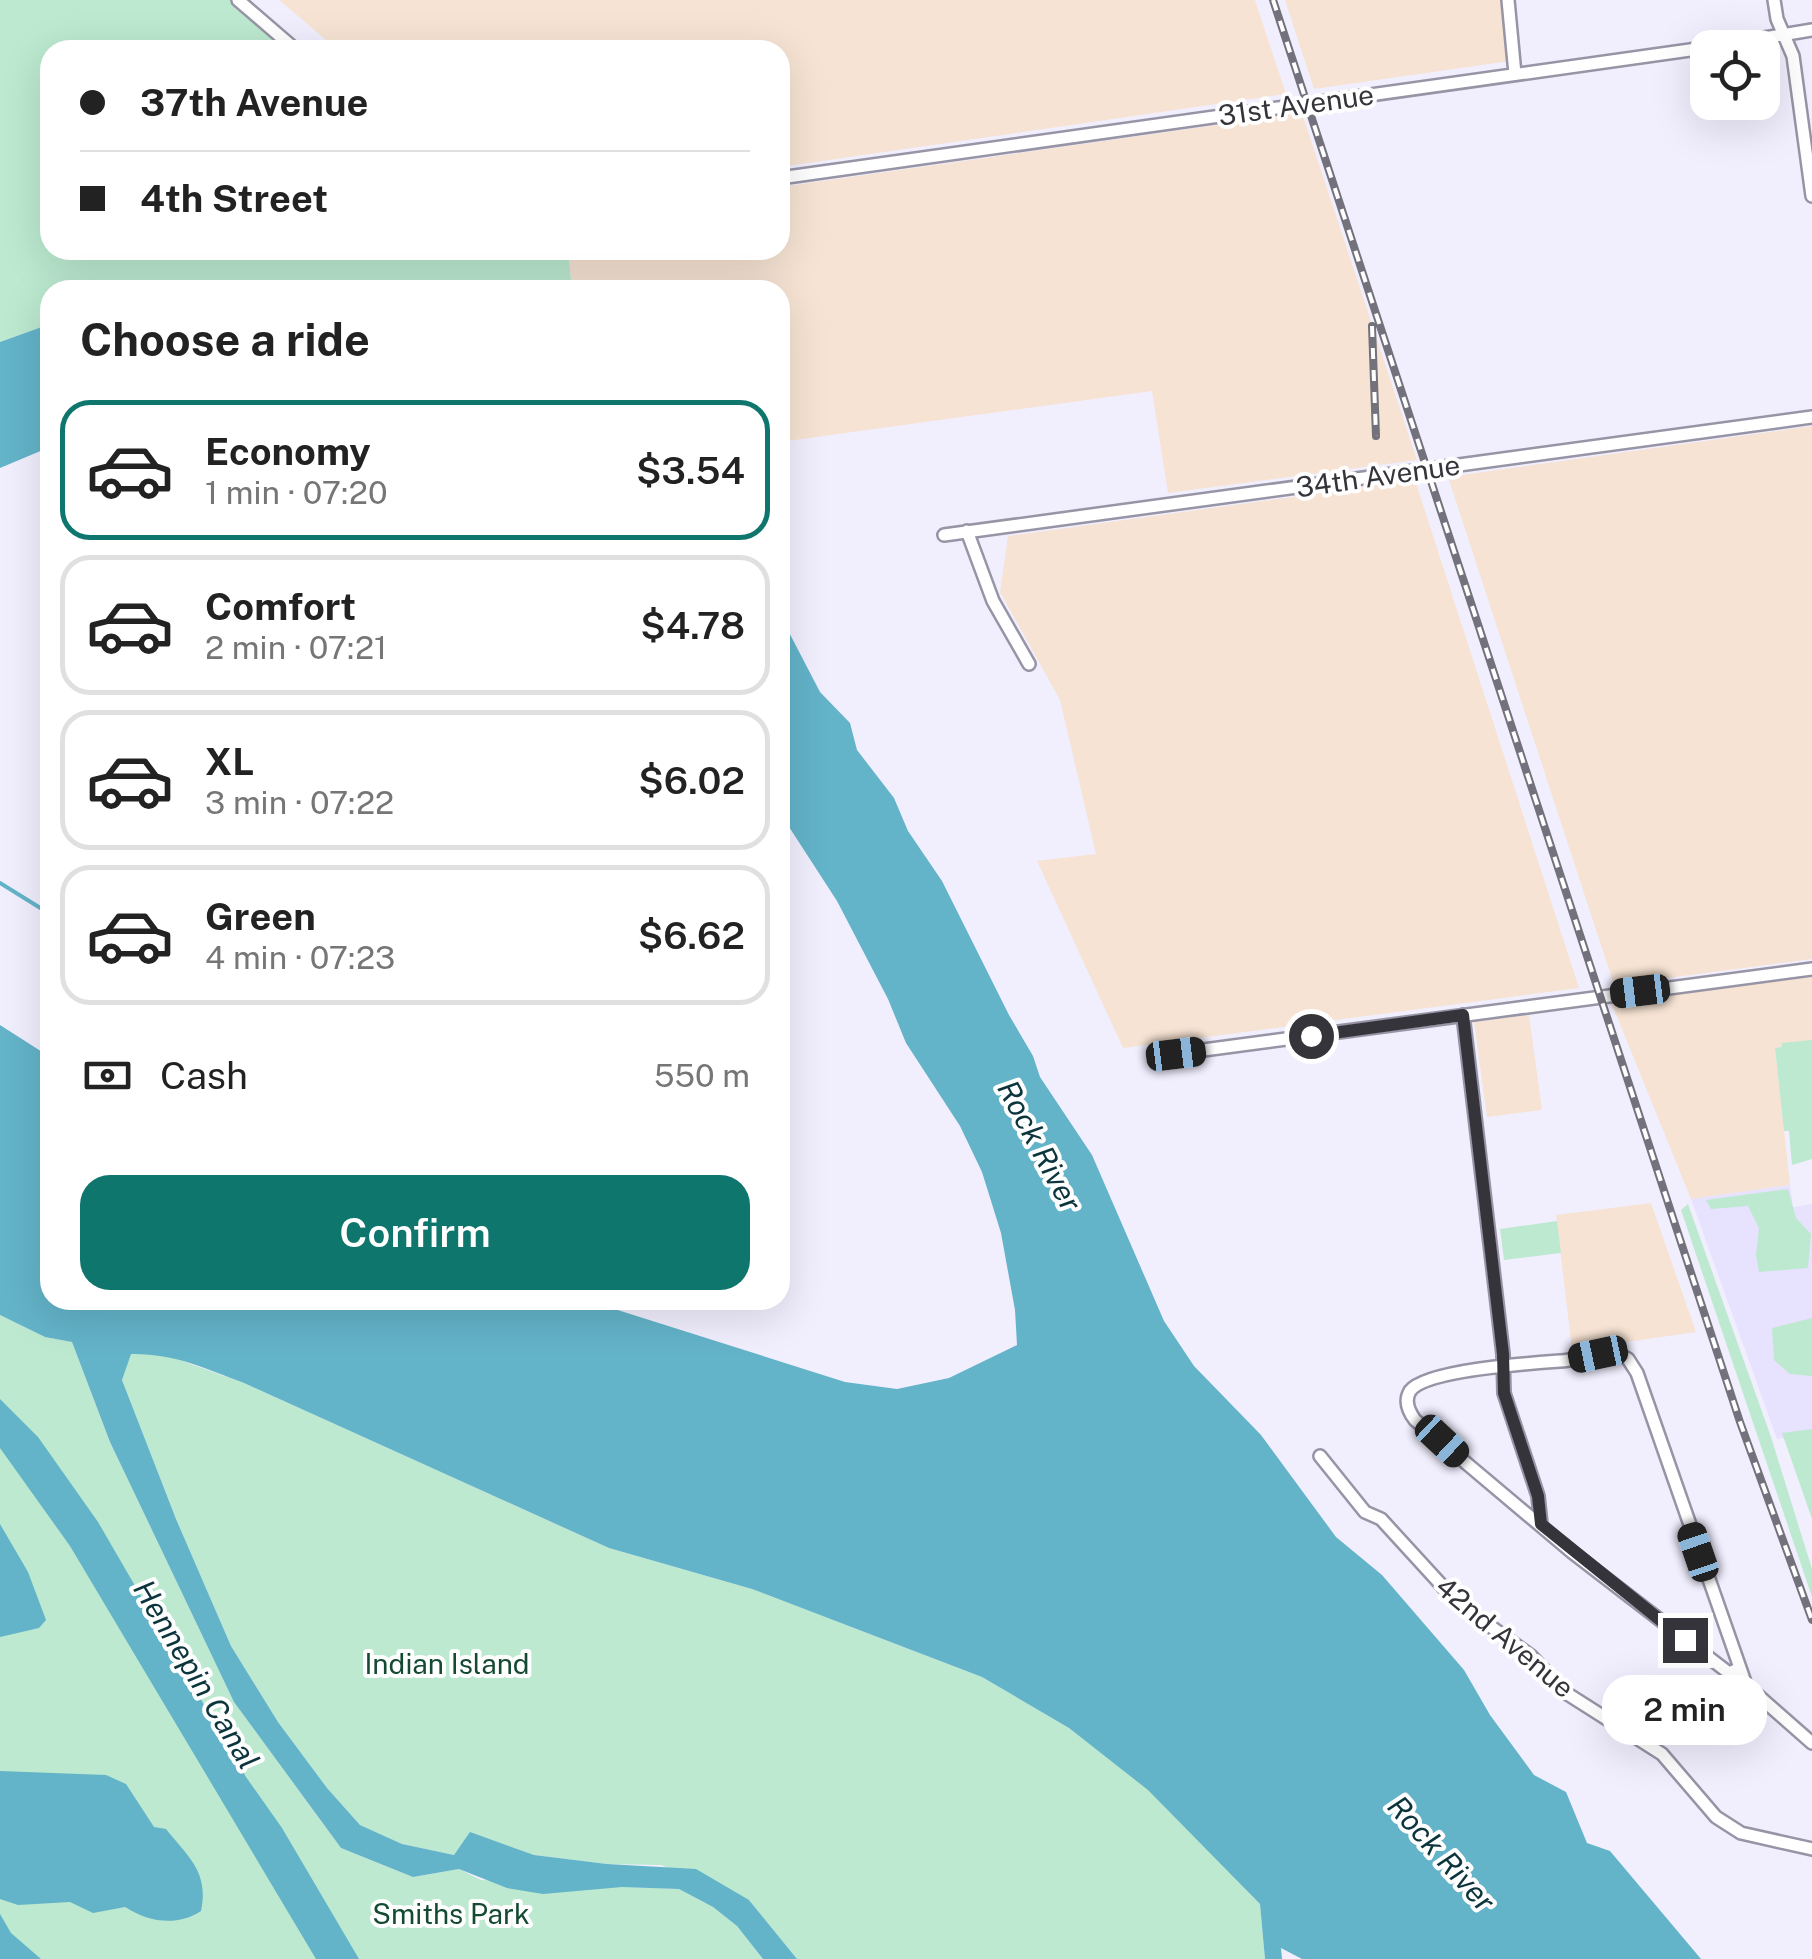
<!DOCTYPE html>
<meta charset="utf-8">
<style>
:root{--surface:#fff;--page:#f6f6f6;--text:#222;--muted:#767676;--line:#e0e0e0;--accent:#0f766e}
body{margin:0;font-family:"Public Sans",sans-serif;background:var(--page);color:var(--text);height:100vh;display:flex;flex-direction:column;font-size:38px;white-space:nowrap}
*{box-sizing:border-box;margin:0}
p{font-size:32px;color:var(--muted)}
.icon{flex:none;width:55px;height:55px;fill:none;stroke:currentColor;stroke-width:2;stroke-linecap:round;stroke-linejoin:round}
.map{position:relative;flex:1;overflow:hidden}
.drawer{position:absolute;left:40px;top:280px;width:750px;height:1030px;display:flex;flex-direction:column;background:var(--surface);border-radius:30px;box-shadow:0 10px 40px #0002}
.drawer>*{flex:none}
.hud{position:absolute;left:40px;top:40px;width:750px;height:220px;border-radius:30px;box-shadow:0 10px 40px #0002;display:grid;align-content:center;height:220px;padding:0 40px;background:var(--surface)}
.controls{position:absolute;left:1690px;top:30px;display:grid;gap:20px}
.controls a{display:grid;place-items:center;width:90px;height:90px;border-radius:20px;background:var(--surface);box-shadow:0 10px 40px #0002;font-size:50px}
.end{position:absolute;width:45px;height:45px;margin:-22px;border:12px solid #35343b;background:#fff;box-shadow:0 0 0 5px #fff}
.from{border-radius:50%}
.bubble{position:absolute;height:70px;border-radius:30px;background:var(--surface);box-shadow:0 10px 40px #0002;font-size:32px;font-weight:600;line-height:70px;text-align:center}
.car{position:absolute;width:30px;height:60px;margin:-30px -15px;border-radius:12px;box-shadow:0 0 8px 2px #0007;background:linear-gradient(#222 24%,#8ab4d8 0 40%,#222 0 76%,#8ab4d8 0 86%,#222 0)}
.hud b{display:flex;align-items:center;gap:35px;height:95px;font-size:38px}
.hud b+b{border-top:2px solid var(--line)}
.hud i{width:25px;height:25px;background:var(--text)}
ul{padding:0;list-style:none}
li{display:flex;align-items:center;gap:30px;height:140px;margin:0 20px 15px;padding:0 20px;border:5px solid var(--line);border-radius:30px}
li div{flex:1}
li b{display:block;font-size:38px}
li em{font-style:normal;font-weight:600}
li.on{border-color:var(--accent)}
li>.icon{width:90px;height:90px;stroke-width:1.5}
h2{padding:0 40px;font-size:45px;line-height:120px}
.pay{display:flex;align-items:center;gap:25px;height:110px;padding:0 40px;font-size:38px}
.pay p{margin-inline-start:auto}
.action{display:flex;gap:20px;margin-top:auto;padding:20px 40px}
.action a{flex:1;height:115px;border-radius:30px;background:var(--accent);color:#fff;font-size:40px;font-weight:600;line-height:115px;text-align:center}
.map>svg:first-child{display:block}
.industrial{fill:#f6e3d3}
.built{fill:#e7e2fd}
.green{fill:#bce9d0}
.water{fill:#63b3c9}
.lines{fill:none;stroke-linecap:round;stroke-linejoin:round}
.stream{stroke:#63b3c9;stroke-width:4}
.minor-casing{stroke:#9794a6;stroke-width:16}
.minor{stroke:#fff;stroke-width:11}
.rail-casing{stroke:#73727c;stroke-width:8}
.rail{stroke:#fefefe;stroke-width:4;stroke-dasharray:11;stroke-linecap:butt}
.route{stroke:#35343b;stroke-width:12}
.labels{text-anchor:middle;stroke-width:8;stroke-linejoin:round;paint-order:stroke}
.street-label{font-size:28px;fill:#35343b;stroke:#fefefe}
.park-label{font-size:28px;fill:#144932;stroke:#fefefe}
.water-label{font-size:30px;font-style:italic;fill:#0c343d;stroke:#fefefe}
</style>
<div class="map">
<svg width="1812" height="1959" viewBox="0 0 1812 1959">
<rect width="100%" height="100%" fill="#f1effe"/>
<path class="industrial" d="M279,0H1255L1286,94L780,167V50H338Z
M1285,0H1501L1510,61L1314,89Z
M1302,113L1417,460L1168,493L1152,391L780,442V290H572L568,250H780V187Z
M1812,426V959L1614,985L1448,477Z
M1415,480L1579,988L1123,1048L1037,861L1096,854L1060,700L1000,592L1008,536Z
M1812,977V1043L1775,1048L1790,1185L1691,1199L1611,1002Z
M1529,1015L1542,1110L1487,1117L1474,1022Z
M1651,1203L1696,1332L1572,1350L1556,1215Z"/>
<path class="built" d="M1790,1185L1793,1207L1812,1204V1434L1777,1439L1691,1199Z"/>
<path class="green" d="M0,0H233L290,50H50V250H568L572,290H275L256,287L50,290V324L0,342Z
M1812,1040V1159L1792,1165L1789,1131H1784L1775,1048L1782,1047V1043Z
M1788,1189L1796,1218L1811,1234L1808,1268L1759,1272L1756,1255L1759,1228L1748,1206L1711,1209L1706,1200Z
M1688,1204L1771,1437L1812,1569V1597L1681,1210Z
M1557,1221L1561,1253L1504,1260L1500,1229Z
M0,1315L45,1337L72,1342L110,1442L234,1702L341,1848L413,1877L459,1869L481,1880L679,1889L713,1907L737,1926L763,1959H0Z
M1812,1318V1376L1790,1374L1774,1360L1772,1328Z
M160,1353L244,1383L609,1548L752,1589L982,1677L1069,1728L1148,1789L1260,1904L1265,1959H797L749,1900L661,1865L607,1864L534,1855L470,1833L454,1855L402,1844L360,1825L327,1788L278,1722L231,1646L176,1519L122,1380L130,1354Z
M1812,1429V1519L1782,1433Z"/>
<path class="water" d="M50,324V447L0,468V342Z
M780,615L820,692L850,723L857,750L894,798L908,831L942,881L1009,1015L1033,1056L1040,1077L1092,1155L1164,1321L1194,1366L1261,1435L1336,1537L1382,1575L1464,1670L1490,1715L1534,1775L1566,1792L1587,1843L1610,1851L1701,1959H1302L1281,1948L1282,1959H1265L1260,1904L1148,1790L1069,1728L982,1677L752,1589L609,1548L244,1383C205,1368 172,1353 131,1354L122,1380L176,1519L231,1646L278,1722L327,1788L360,1825L402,1844L454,1855L470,1832L534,1855L607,1864L696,1869L749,1900L797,1959H763L737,1926L713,1907L679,1889L622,1887L543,1894L507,1888L459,1869L413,1877L341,1848L234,1702L110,1442L72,1342L45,1337L0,1315V1025L50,1057V1300H586L845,1382L897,1389L949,1378L1017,1345L1015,1310L1001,1233L982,1172L960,1126L906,1043L888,999L837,901L780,813Z
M0,1399L38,1437L98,1522L246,1777L282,1828L359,1959H316L70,1546L0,1448Z
M0,1524L28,1572L46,1620L39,1628L0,1637Z
M0,1771L106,1775L126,1784L154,1827L166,1829C189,1858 209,1872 201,1911C176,1927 149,1922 125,1907L93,1913L70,1902L18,1905L0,1899Z
M0,1914L11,1933L41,1959H0Z"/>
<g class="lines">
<path class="stream" d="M0,883L50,914"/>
<g class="minor-casing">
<path id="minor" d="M238,0L296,50
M1508,0L1515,74
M1774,0L1777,19L1793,56L1812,196
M780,178L1697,49L1812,30
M967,531L993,601L1029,664
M944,535L1812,417
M1463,1015L1503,1354L1504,1393L1538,1496L1541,1524
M1166,1055L1812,969
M1320,1456L1365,1512L1381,1519L1456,1601L1531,1656L1566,1693L1662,1754L1716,1817L1741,1833L1812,1849
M1738,1669L1729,1673L1573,1553L1415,1420C1409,1412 1404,1401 1410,1391C1425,1370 1533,1363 1560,1361C1582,1360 1609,1346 1628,1359L1637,1373L1746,1685L1812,1743"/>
</g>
<use href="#minor" class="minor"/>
<g class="rail-casing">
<path id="rail" d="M1273,0L1740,1422L1812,1620
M1372,326L1376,436"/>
</g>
<use href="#rail" class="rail"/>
</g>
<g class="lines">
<path class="route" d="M1311,1036L1463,1015L1503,1354L1504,1393L1538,1496L1541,1524L1685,1640"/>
</g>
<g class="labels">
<g class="street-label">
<text transform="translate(1296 105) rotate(-8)" y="10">31st Avenue</text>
<text transform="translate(1378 476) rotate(-8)" y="10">34th Avenue</text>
<text transform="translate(1505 1637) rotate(40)" y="10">42nd Avenue</text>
</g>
<g class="park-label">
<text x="447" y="1674">Indian Island</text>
<text x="451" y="1924">Smiths Park</text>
</g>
<g class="water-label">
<text transform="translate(1039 1146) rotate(62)" y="10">Rock River</text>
<text transform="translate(196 1675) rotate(59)" y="10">Hennepin Canal</text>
<text transform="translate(1441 1854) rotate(48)" y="10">Rock River</text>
</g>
</g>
</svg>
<div class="controls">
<a><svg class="icon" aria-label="locate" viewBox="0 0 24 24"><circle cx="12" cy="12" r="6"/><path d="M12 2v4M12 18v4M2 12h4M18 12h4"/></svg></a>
</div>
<i class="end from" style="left:1311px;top:1036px"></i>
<i class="end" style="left:1685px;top:1640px"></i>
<div class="bubble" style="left:1602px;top:1675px;width:165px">2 min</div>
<i class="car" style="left:1640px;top:991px;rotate:263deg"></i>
<i class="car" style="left:1176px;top:1054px;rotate:83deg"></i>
<i class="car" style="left:1598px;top:1354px;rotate:258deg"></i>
<i class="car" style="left:1442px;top:1441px;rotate:133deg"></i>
<i class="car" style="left:1698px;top:1552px;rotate:341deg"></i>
<div class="hud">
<b><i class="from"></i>37th Avenue</b>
<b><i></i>4th Street</b>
</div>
<section class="drawer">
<h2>Choose a ride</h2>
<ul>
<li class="on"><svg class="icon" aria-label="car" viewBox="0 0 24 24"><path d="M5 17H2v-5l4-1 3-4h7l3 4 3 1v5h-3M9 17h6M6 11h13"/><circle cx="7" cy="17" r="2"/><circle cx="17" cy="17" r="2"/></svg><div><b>Economy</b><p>1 min · 07:20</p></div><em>$3.54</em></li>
<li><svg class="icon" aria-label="car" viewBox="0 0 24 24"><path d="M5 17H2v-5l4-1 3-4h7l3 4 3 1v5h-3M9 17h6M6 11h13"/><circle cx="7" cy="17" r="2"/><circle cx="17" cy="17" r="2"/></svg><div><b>Comfort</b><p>2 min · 07:21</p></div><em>$4.78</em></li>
<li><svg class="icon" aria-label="car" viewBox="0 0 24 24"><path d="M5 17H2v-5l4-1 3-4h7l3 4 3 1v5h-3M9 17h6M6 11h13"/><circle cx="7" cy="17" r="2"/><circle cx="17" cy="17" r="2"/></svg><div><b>XL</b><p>3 min · 07:22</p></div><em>$6.02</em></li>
<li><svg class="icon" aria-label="car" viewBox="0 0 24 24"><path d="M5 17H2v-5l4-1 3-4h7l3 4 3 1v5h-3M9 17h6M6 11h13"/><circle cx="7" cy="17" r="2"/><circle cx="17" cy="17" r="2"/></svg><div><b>Green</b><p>4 min · 07:23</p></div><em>$6.62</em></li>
</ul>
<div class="pay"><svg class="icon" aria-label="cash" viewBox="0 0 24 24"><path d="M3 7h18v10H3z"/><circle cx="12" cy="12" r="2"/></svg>Cash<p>550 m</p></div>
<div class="action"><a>Confirm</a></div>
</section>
</div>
